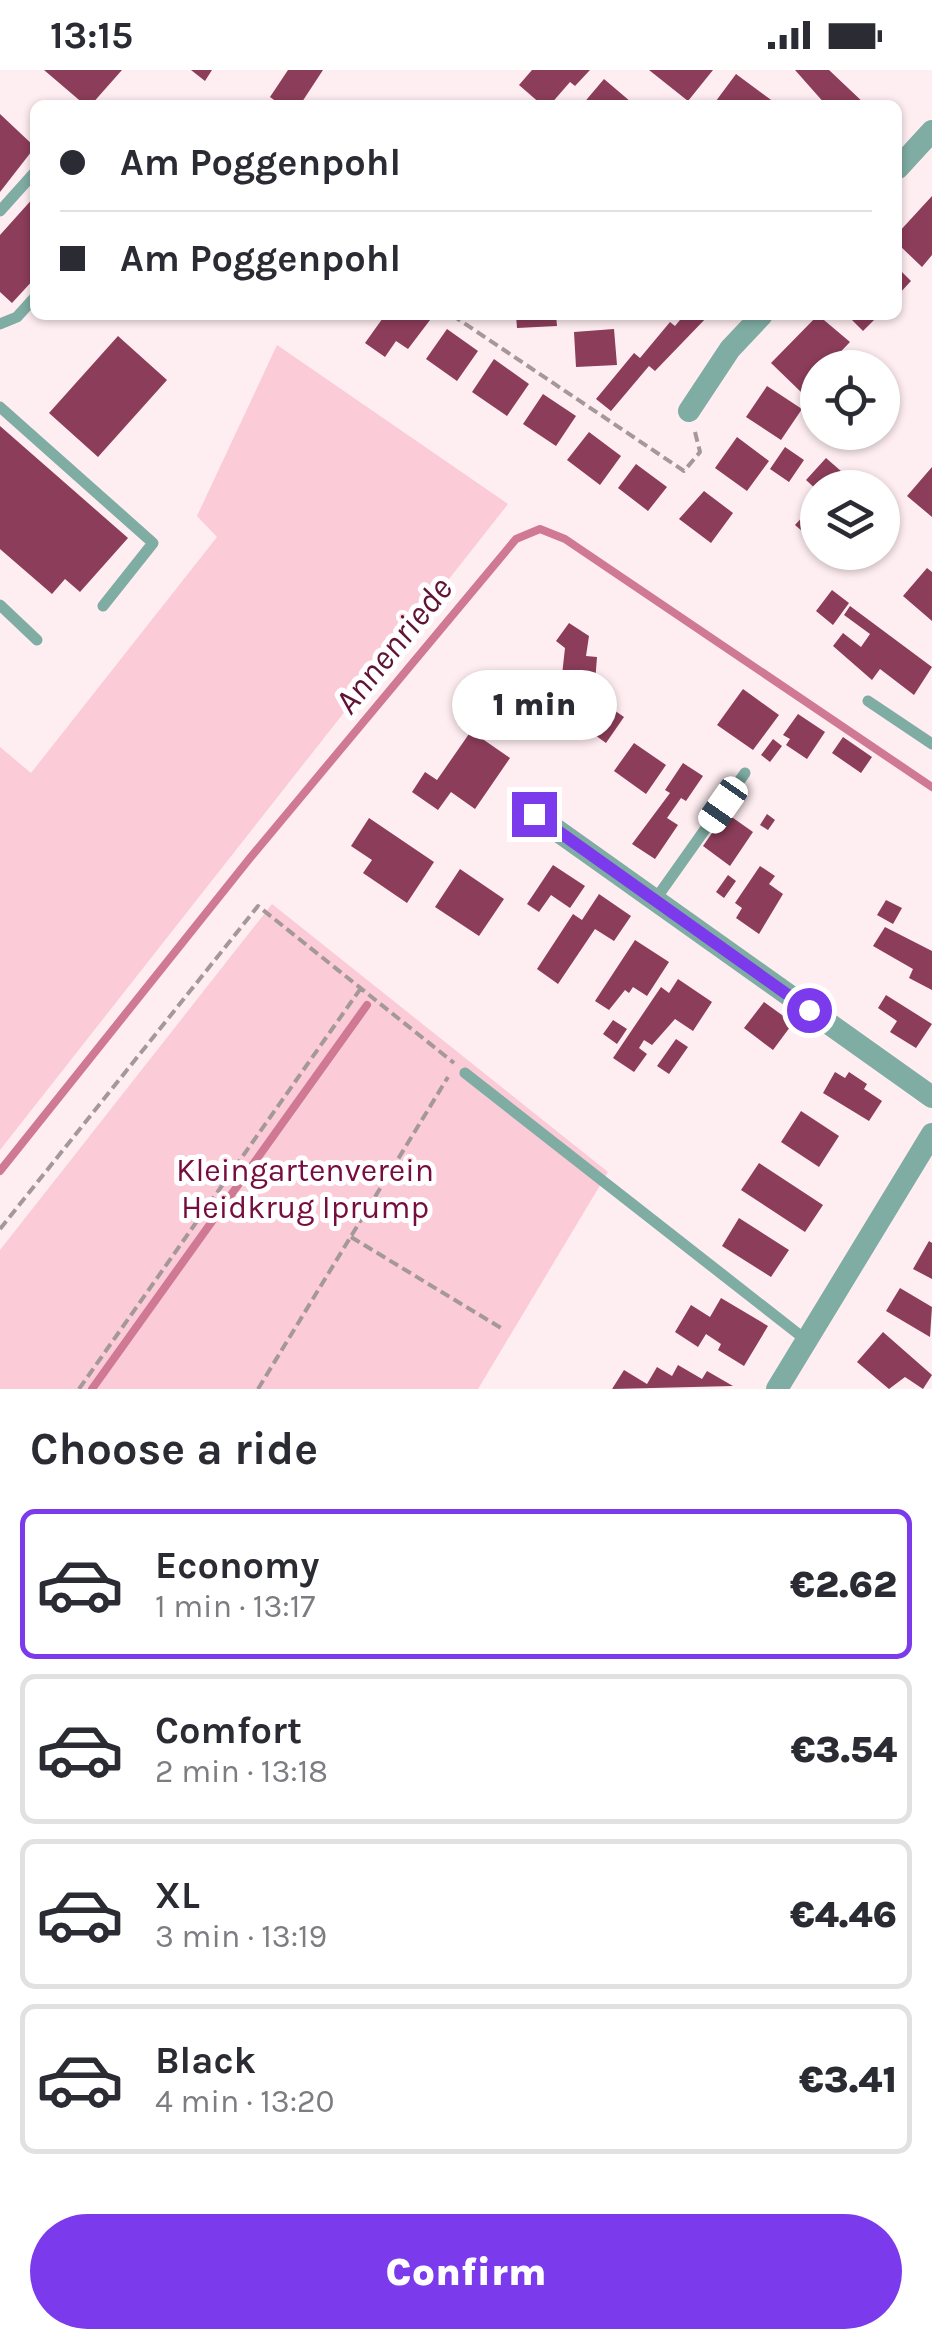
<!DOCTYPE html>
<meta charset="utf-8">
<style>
:root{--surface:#fff;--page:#f7f7f7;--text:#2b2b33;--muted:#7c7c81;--line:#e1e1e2;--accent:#7c3aed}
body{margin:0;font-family:Karla,sans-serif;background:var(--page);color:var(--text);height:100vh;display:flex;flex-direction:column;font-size:38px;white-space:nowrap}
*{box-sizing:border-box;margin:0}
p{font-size:32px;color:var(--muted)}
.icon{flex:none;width:55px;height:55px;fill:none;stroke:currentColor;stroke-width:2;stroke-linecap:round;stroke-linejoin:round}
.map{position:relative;height:1319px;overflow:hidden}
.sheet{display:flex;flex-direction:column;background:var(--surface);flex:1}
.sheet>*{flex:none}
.banner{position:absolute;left:30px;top:30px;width:872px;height:220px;border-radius:15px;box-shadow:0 2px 8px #0004;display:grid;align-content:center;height:220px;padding:0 30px;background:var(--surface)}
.fabs{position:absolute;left:800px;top:280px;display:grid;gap:20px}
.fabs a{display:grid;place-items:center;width:100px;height:100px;border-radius:50%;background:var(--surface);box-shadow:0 2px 8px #0004;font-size:50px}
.end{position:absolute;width:45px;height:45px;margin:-22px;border:12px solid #7c3aed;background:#fff;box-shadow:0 0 0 5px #fff}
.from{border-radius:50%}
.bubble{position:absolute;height:70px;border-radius:35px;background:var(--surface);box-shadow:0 2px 8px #0004;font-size:32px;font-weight:800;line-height:70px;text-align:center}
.car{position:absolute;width:30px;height:60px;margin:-30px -15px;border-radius:12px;box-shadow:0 0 8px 2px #0007;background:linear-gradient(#fff 24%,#345 0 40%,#fff 0 76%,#345 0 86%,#fff 0)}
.banner b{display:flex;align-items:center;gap:35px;height:95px;font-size:38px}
.banner b+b{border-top:2px solid var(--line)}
.banner i{width:25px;height:25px;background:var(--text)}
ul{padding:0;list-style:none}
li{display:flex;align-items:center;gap:30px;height:150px;margin:0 20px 15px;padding:0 10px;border:5px solid var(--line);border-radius:15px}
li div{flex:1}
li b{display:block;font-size:38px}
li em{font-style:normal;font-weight:800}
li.current{border-color:var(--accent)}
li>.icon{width:90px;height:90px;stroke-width:1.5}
h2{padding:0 30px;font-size:45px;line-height:120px}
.button{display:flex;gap:20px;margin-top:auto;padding:20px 30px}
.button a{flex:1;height:115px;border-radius:60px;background:var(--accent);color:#fff;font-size:40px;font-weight:800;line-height:115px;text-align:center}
.status{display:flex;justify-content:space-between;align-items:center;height:70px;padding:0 50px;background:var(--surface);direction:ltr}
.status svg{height:28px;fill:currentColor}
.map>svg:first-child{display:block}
.green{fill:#fbcbd8}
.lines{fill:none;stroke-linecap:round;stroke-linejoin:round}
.stream{stroke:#cf7995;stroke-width:8}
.building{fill:#8c3d5a}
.path{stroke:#a4989b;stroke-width:4;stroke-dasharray:10 5;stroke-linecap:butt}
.service{stroke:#7faca3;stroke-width:11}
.minor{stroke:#7faca3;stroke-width:22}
.route{stroke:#7c3aed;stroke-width:12}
.labels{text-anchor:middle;stroke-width:10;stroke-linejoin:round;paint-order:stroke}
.park-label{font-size:32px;fill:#770d3f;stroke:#fff}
.water-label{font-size:35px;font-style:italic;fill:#611334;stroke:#fff}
</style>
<div class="status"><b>13:15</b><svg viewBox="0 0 49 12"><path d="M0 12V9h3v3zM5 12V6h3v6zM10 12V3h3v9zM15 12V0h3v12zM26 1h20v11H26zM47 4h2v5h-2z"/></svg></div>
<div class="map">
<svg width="932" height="1319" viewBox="0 0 932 1319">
<rect width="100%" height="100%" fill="#feedf1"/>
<path class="green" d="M277,275L508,434L0,1080V677L31,703L217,467L197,446Z
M272,834L608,1102L478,1319H0V1180Z"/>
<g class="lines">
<path class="stream" d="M0,1101L250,788L516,469L540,459L565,469L932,717
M92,1319L367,935"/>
</g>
<path class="building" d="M44,0H122L91,35H85Z
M191,0H212L205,11Z
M288,0H323L300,35H281L270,27Z
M532,0H590L575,16L570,12L550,35H542L519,15Z
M649,0H713L688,31Z
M795,0H829L866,35H826Z
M736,4L778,35H713Z
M604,9L631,32L629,35H582Z
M0,44L35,77L0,122Z
M35,126V208L12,233L0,222V165Z
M932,126V185L922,197L898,174V163Z
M898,198L911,211L898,225Z
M385,245H423L430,250L408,279L396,271L385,287L365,273Z
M516,245H556L557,256L517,258Z
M684,245H709L655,301L649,296L611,341L596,329L634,283L640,288L670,252L675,256Z
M818,245L850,272L825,298H818V305L801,322L771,293Z
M847,245H879L863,261Z
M447,259L478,281L457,311L426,289Z
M614,259L617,295L576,297L574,262Z
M118,266L167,310L98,387L49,343Z
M494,289L529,314L507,346L472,322Z
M767,316L802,339L781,370L746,347Z
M543,324L576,346L556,376L523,354Z
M0,356L128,468L80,522L65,509L52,524L0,479Z
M589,362L621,386L600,415L567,390Z
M737,367L769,391L747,421L715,398Z
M785,377L804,390L789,412L770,399Z
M826,388L857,415L855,418H818V421L806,410Z
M636,394L667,417L648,441L618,418Z
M932,397V447L907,426Z
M704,421L733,443L711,473L679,449Z
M818,430V475L795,455Z
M927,498L932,502V551L903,526Z
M832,520L849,533L833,555L816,541Z
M850,536L932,597L914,625L880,599L872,610L833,576L843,563L861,577L870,564L844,545Z
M569,553L589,566L586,586L597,587L594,626L624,647L606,673L581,655L570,654L543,664L529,634L560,623L565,578L556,571Z
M743,619L779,645L753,680L717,655Z
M798,644L825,662L807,689L786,675L790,669L783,665Z
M471,661L510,688L475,739L451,722L438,740L412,722L425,702L437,710Z
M843,667L872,687L861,703L832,683Z
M773,669L782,676L770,692L761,685Z
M634,673L666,695L646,724L614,701Z
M683,693L703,706L686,731L681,728L667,748L678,755L655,789L632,774L670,723L665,720Z
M726,743L753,762L730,796L703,776Z
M767,744L775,750L768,760L760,755Z
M369,748L434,792L407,833L363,803L372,790L351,776Z
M553,795L585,816L570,838L551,825L539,842L527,834Z
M760,796L775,806L769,814L783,824L759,864L736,848L742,838L735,833Z
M460,799L504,829L479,866L435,837Z
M728,805L736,811L724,828L716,822Z
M599,824L631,846L614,871L595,859L558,914L537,899L573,844L582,850Z
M886,830L902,838L893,854L877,845Z
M885,857L932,881V920L909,908L913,899L873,876Z
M635,870L669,892L647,926L633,917L629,923L625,920L609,940L595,931Z
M678,909L712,932L693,961L675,949L652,975L644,970L639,978L647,984L634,1002L613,988L661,917L669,923Z
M886,925L932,954L916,978L890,962L897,951L878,938Z
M764,932L793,953L773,980L744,958Z
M613,950L627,959L617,974L603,964Z
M676,969L688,977L669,1004L657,996Z
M835,1002L845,1008L849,1002L867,1014L864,1019L882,1031L869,1051L823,1023Z
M801,1041L839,1066L819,1097L781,1072Z
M759,1093L823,1135L805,1162L741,1120Z
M739,1148L789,1180L771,1207L722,1176Z
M929,1171L932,1173V1209L913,1199Z
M900,1218L932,1237L930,1267L886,1241Z
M721,1228L768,1256L744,1296L718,1280L721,1274L706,1264L698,1277L675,1262L691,1235L710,1247Z
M883,1262L932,1305L923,1319L905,1307L889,1319L857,1292Z
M678,1295L702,1309L707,1301L733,1316L612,1319L624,1300L647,1314L657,1297L672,1306Z"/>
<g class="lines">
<path class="path" d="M452,245L684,401L700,382L695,362
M0,1159L258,836L454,993
M351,1167L501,1258
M79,1319L361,918
M258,1319L448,1007"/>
<path class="service" d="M0,141L35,102
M0,254L17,247L35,227
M0,337L153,473L103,536
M0,535L37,570
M868,631L932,674
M655,830L745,703
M465,1003L806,1270"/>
<path class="minor" d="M898,98L932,61
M689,341L730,279L762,245
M534,744L932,1027
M777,1319L932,1064"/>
</g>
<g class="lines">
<path class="route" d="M534,744L809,940"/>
</g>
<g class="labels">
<g class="park-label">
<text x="305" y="1111">Kleingartenverein<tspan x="305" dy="37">Heidkrug Iprump</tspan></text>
</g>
<g class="water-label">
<text transform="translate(393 575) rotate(-51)" y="12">Annenriede</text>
</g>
</g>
</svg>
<div class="fabs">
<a><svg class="icon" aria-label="locate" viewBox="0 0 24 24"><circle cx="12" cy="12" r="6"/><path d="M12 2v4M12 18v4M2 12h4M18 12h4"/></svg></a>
<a><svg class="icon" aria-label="layers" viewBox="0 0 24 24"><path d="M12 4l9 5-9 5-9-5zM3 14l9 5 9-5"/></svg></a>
</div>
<i class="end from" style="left:809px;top:940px"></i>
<i class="end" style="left:534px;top:744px"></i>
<div class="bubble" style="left:452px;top:600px;width:165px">1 min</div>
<i class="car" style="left:723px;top:735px;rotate:215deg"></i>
<div class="banner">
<b><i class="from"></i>Am Poggenpohl</b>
<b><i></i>Am Poggenpohl</b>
</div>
</div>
<section class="sheet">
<h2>Choose a ride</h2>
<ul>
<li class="current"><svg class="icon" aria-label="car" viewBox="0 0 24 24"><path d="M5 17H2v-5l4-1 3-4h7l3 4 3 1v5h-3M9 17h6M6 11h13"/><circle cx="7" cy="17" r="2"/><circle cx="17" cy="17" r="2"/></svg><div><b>Economy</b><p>1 min · 13:17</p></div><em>€2.62</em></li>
<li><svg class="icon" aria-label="car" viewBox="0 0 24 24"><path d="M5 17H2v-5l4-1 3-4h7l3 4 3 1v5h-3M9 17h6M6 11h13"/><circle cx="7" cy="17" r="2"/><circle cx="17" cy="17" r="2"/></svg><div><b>Comfort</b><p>2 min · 13:18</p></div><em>€3.54</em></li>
<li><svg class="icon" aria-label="car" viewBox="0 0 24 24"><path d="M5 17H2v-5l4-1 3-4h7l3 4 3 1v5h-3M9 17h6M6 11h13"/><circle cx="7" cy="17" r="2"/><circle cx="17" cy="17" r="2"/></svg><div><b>XL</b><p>3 min · 13:19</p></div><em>€4.46</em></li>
<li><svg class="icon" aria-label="car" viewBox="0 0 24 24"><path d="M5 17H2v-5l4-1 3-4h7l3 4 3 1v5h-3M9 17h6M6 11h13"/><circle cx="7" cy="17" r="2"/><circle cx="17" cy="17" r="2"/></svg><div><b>Black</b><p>4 min · 13:20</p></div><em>€3.41</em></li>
</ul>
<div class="button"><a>Confirm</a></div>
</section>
